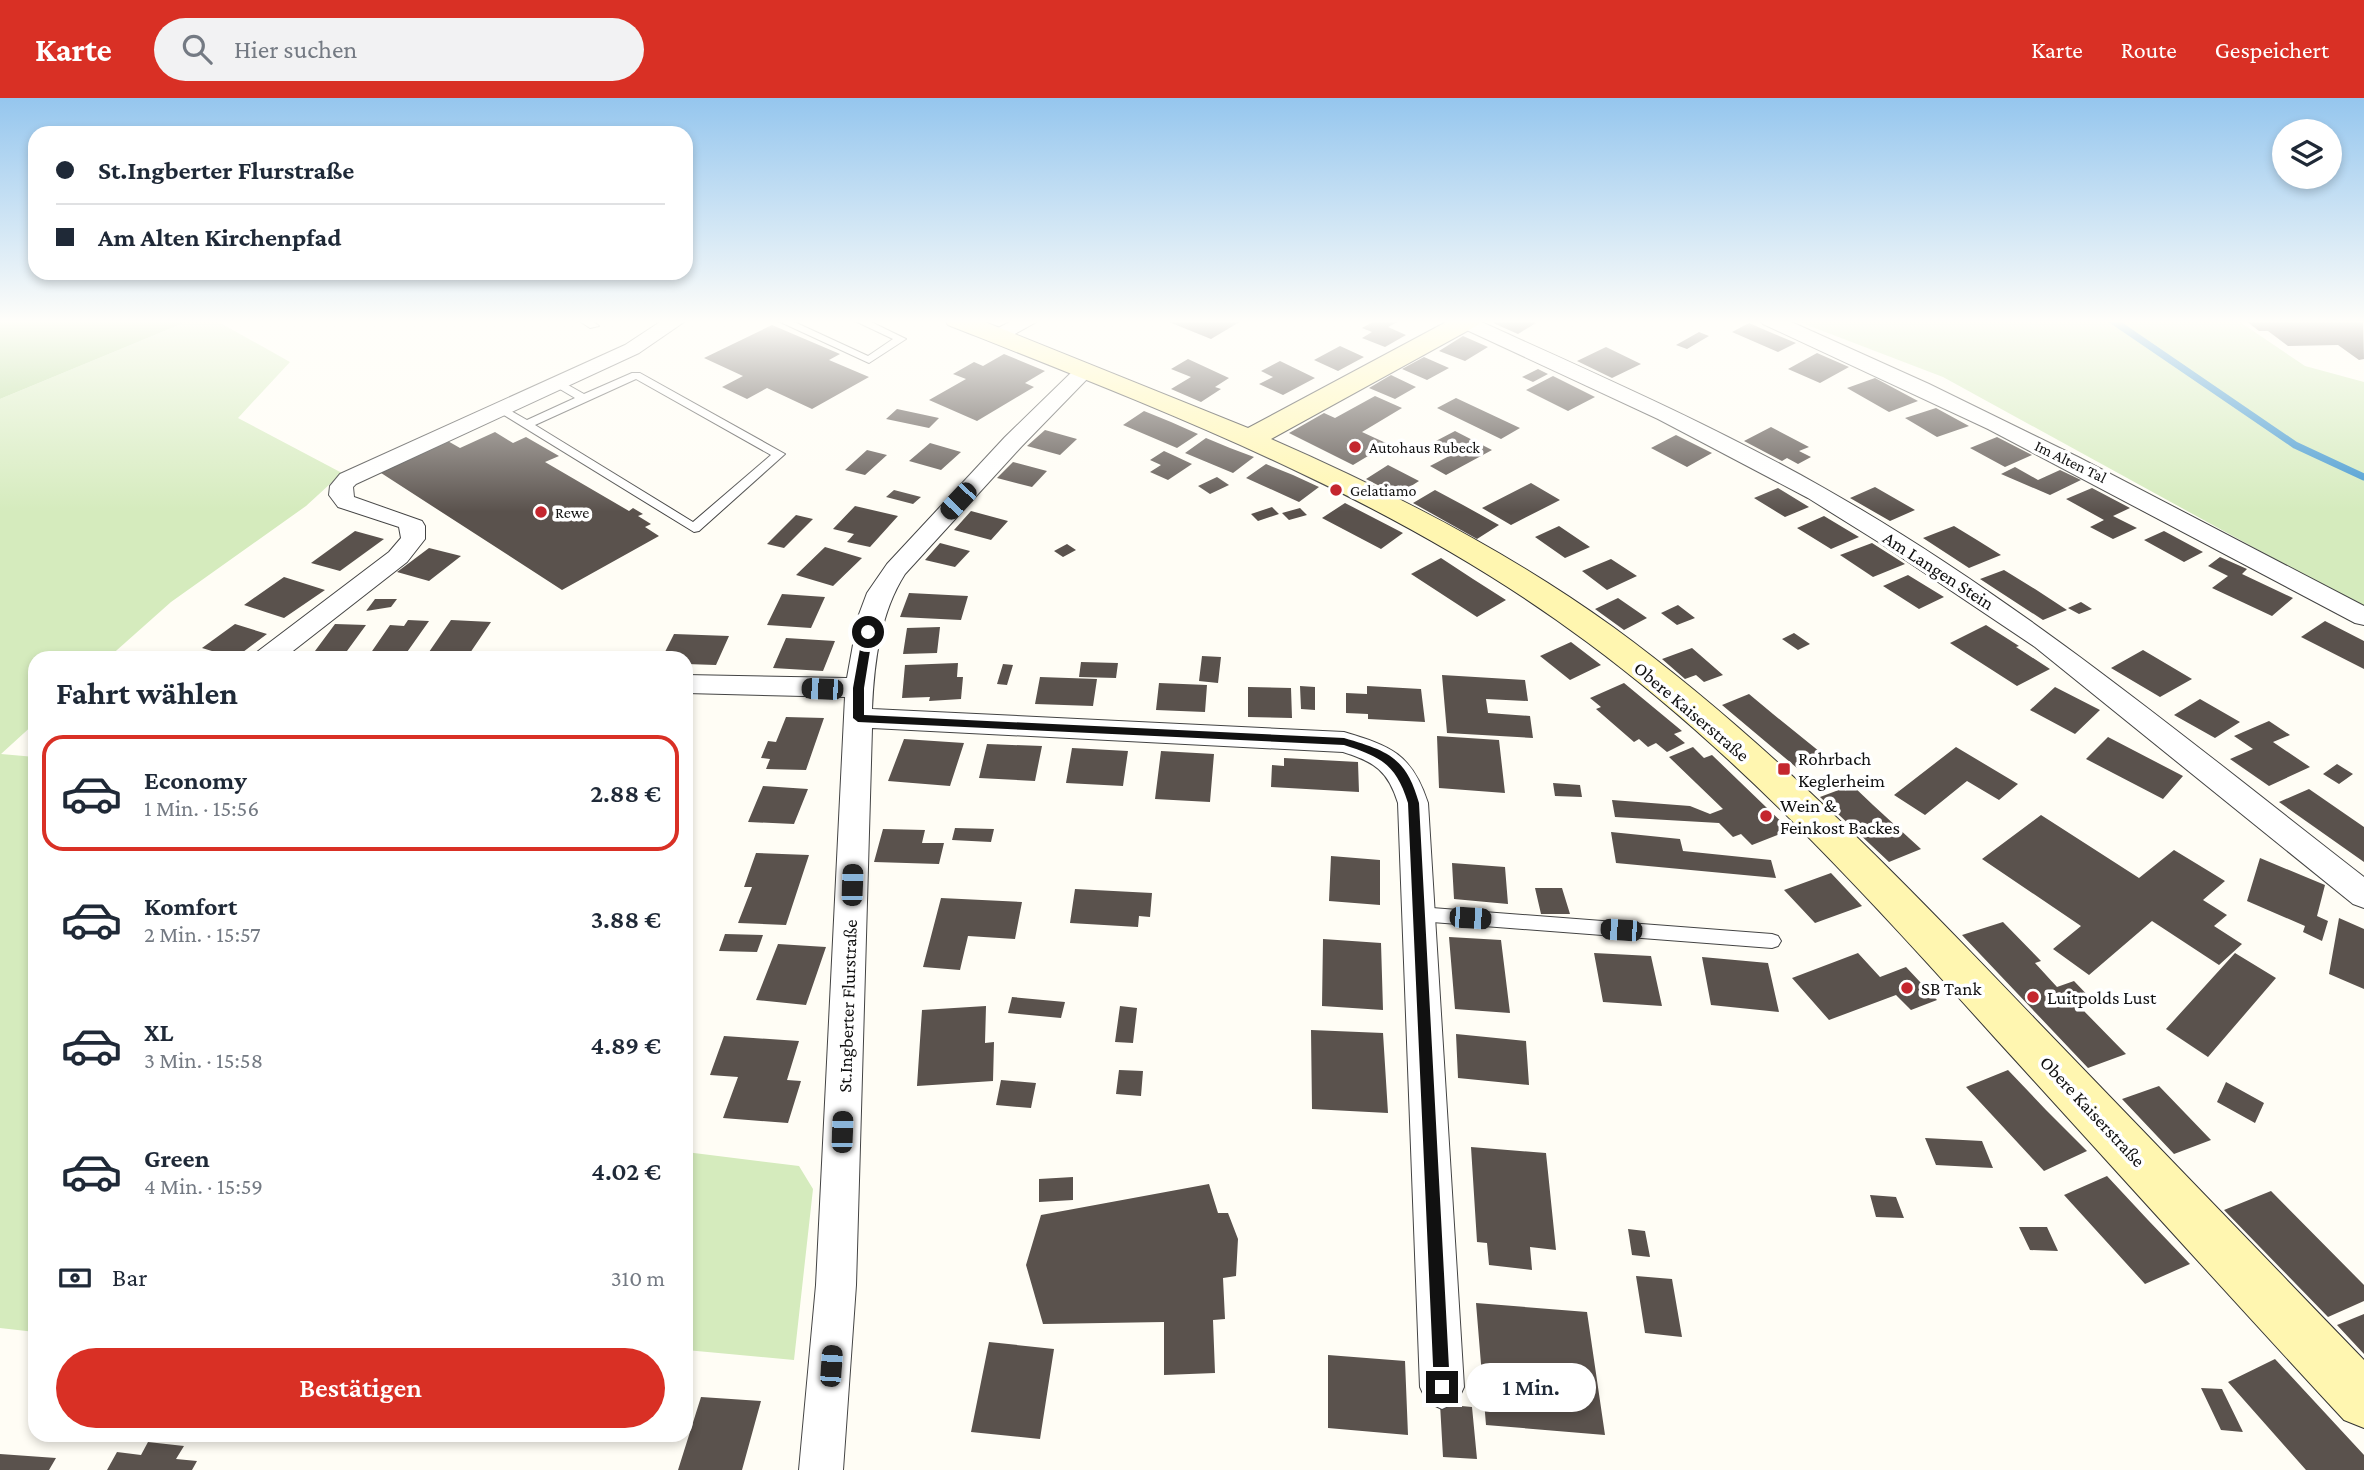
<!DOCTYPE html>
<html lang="de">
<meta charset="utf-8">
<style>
:root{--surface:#fff;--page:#f2f2f3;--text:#1f2937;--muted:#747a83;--line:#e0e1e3;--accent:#d93025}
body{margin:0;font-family:"Crimson Pro",serif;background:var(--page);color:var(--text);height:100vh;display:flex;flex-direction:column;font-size:26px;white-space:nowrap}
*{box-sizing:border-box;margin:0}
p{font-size:23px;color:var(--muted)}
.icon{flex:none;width:38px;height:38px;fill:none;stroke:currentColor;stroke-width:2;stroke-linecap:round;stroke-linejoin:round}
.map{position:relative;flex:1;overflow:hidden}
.drawer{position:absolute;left:28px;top:553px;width:665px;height:791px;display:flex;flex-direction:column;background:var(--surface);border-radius:21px;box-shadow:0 4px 10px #0003}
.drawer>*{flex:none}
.top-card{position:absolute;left:28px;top:28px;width:665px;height:154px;border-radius:21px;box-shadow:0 4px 10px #0003;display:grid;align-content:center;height:154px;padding:0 28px;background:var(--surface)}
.tools{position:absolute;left:2272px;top:21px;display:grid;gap:14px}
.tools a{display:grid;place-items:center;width:70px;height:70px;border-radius:50%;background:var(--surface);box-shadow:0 4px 10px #0003;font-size:35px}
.end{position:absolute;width:32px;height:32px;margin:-16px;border:9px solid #111;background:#fff;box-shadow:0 0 0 4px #fff}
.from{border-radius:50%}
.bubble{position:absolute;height:49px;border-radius:24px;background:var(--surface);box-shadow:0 4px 10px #0003;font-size:23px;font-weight:600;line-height:49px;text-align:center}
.car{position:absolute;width:21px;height:42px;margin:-21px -10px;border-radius:9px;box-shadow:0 0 5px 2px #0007;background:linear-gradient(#222 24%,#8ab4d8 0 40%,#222 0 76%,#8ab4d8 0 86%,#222 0)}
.top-card b{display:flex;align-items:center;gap:24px;height:66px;font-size:26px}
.top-card b+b{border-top:2px solid var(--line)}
.top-card i{width:18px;height:18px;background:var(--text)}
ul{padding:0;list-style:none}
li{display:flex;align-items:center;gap:21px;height:116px;margin:0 14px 10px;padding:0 14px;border:4px solid transparent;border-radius:21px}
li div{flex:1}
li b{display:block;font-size:26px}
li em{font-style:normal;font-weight:600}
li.active{border-color:var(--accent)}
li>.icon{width:63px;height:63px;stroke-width:1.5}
h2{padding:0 28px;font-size:32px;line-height:84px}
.pay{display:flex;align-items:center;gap:18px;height:77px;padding:0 28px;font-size:26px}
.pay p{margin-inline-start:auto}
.primary-button{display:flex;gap:14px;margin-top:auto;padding:14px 28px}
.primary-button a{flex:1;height:80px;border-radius:42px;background:var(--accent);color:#fff;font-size:28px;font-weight:600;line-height:80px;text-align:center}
header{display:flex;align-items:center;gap:42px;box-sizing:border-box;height:98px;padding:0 35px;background:var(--accent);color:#fff}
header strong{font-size:33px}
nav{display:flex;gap:38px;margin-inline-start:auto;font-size:24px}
.search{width:490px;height:63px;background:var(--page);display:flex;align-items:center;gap:18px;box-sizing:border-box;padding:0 24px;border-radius:38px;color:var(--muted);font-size:26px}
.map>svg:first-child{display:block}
.green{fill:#d5ebbd}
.forest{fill:#b9dc9c}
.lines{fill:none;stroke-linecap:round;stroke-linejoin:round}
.stream{stroke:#3f96cf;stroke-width:7}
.building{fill:#5a524d}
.lane-casing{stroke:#444;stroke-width:2}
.street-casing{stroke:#444;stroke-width:2}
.secondary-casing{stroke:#333;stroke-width:2}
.lane{fill:#fff;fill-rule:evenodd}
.street{fill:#fff;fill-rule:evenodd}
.secondary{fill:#fff6b0;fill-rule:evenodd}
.route{fill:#111}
.poi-dot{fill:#c4262e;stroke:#fff;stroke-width:2.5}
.labels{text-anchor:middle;stroke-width:7;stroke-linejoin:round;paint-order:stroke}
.far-poi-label{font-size:16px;fill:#111;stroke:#fff;text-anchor:start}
.far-street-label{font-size:16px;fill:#111;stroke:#fff}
.street-label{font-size:19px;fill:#111;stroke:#fff}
.poi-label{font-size:19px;fill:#111;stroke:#fff;text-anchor:start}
</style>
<header>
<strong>Karte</strong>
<div class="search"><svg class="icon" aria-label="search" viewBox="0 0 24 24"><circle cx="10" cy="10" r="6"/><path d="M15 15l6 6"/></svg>Hier suchen</div>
<nav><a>Karte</a><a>Route</a><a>Gespeichert</a></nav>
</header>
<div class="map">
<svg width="2364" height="1372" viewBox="0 0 2364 1372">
<rect width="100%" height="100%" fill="#fffdf5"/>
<path class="green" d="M191,222H215L290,264L238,320L342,375L306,408L171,504L108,560H35V625L1,656L35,659V1234L0,1230V301Z
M1794,222H2237L2305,268L2364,284V510L1943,279Z
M686,1054L799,1068L813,1091L794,1262L686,1252Z"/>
<path class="forest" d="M0,222H191L0,301Z"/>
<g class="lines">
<path class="stream" d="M2112,222L2295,347L2364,379"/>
</g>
<path class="building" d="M1164,222H1243L1211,241Z
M1376,222H1401L1388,229L1406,237L1385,249L1362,240L1372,234L1362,230Z
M1498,222H1529L1536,225L1518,236L1493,225Z
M2245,222H2363L2364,261L2359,262L2338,247L2288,248L2268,233H2259Z
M1749,225L1772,235L1796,245L1778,254L1732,234Z
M772,227L840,256L829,262L869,279L812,311L767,290L747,301L722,289L743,278L704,260Z
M1699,234L1709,238L1687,251L1676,247Z
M1463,238L1488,249L1465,263L1439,253Z
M1340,248L1364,259L1338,273L1314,262Z
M1606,249L1641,266L1612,280L1577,263Z
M1817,255L1849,269L1820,285L1788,271Z
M1004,256L1045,273L1025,285L1034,289L977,323L929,302L966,281L953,276L974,264L983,268Z
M1424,259L1449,270L1427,282L1402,271Z
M1188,261L1229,280L1215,289L1221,291L1201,304L1171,291L1191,279L1171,271Z
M1280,263L1315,280L1283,297L1259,286L1273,279L1261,273Z
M1538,271L1548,276L1533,284L1522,279Z
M1391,277L1416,289L1395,301L1369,290Z
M1553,278L1595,299L1568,313L1526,292Z
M1875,280L1918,303L1889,314L1847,290Z
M1375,298L1402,310L1362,334L1388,346L1353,367L1289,335L1324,315L1335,320Z
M1456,300L1520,330L1501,341L1437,310Z
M1936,310L1969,328L1937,339L1905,320Z
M897,311L939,320L929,330L886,321Z
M1144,313L1171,324L1198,336L1177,350L1123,327Z
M1771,329L1809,349L1799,353L1811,359L1798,366L1787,360L1782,363L1744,343Z
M1045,332L1077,341L1060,357L1027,348Z
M1455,333L1492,352L1446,377L1430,368L1455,355L1434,344Z
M495,334L513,345L526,339L559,358L545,364L629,413L633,410L643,416L638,418L651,426L645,429L659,438L562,492L378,373L446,342L460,350Z
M1676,337L1712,355L1687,369L1651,350Z
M1997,339L2032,357L2005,369L1970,350Z
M1206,340L1230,350L1254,359L1233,375L1185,355Z
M930,345L961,354L941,372L909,363Z
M867,352L887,357L865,377L845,372Z
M1164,353L1175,358L1192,366L1168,382L1150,374L1161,367L1150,362Z
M1013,364L1047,373L1032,389L997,380Z
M1266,366L1293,377L1319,389L1299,404L1246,380Z
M1388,367L1419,383L1397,397L1366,381Z
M2015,369L2038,382L2060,372L2081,382L2050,397L2001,376Z
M1217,379L1229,387L1210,396L1198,388Z
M1531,385L1560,402L1511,427L1482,410Z
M1875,389L1915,412L1890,423L1850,400Z
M1778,390L1809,409L1785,419L1754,400Z
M2092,390L2130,410L2113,418L2137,430L2113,441L2090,429L2104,422L2066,401Z
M894,392L921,399L913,406L886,399Z
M1435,392L1463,407L1499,427L1477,441L1413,405Z
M1345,405L1403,435L1381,451L1322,420Z
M855,408L898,418L870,449L847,444L854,436L833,431Z
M1272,409L1279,416L1258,423L1251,416Z
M1300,410L1307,417L1289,422L1282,415Z
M971,413L1008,423L991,442L954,432Z
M796,417L813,421L784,450L767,446Z
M1824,418L1859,439L1831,451L1797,430Z
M1559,428L1590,449L1565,460L1535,439Z
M1954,428L1977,442L2001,457L1969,470L1923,440Z
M355,433L384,441L340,473L311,465Z
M2164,433L2203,454L2184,464L2144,442Z
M940,445L970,453L955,469L925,462Z
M1872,445L1905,466L1873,479L1840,457Z
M1067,446L1076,452L1063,459L1054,453Z
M825,449L862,460L833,488L796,477Z
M429,450L461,458L429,483L397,474Z
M2220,459L2247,471L2242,476L2293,500L2272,518L2212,490L2228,478L2208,468Z
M1441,460L1473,481L1506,502L1477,519L1411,476Z
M1611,461L1637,478L1607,492L1582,473Z
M2004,472L2035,491L2067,512L2043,522L1980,481Z
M1908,477L1944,499L1919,511L1883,488Z
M284,479L325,492L284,520L244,507Z
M909,495L968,498L961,522L900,519Z
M782,496L825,499L811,530L767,527Z
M1618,500L1647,520L1624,532L1595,511Z
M375,501H397L391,509L366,513Z
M2081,504L2092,511L2079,516L2068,510Z
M1678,507L1695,520L1677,527L1661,515Z
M408,522L429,523L405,557L370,556L390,527L404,528Z
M451,522L491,524L470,555L429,554Z
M2325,523L2364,543V571L2301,539Z
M235,526L267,536L235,560L202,550Z
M335,526L366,527L347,553H315Z
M1986,527L2019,548L2016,549L2050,571L2017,588L1950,545Z
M940,529L937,555L903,556L907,530Z
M1794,535L1810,546L1798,552L1782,541Z
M674,536L729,538L716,567L686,566V560H662Z
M786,540L835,543L823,573L773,570Z
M1571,544L1601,567L1570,582L1540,558Z
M1692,550L1723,577L1704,584L1696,577L1685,581L1662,561Z
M2143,552L2192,581L2160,599L2111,570Z
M1202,558L1221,559L1218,585L1199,583Z
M1081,564L1118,565L1116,580L1079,579Z
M958,565L957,579H963L961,601L929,603L930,599L902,600L905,567Z
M1003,566L1013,567L1007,587L997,586Z
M1442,577L1525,582L1528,603L1486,601L1488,615L1530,618L1533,640L1447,635Z
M1040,579L1097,581L1093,608L1035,606Z
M1159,585L1207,587L1205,614L1156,612Z
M1624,585L1682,633L1674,636L1685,645L1667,654L1656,645L1648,649L1639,641L1634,644L1596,611L1601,609L1590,600Z
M1300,588L1315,589V612L1301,611Z
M1367,588L1421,591L1425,624L1368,621V616L1346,615V595L1367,596Z
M1248,589L1291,590L1292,620L1248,619Z
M2055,589L2100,612L2075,636L2030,612Z
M1749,596L1773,616L1825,658L1797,670L1722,607Z
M2200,601L2240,624L2215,640L2174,617Z
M786,619L824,620L806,672L766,671L770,661L761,660L768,643L776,644Z
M2269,623L2290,637L2273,644L2310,669L2269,688L2230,661L2253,651L2234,638Z
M1437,638L1499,642L1505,695L1439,690Z
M2108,639L2183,678L2163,701L2086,661Z
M904,641L964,645L950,688L888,683Z
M987,646L1042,648L1035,683L979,680Z
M1693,649L1704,660L1712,657L1790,732L1752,747L1741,736L1733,739L1719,725L1615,719L1612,702L1690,708L1710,716L1723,711L1669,659Z
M1956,649L2018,686L1999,702L1967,683L1925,717L1894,697Z
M1072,650L1128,653L1123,688L1066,685Z
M1161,653L1214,656L1210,704L1155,701Z
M1284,660L1358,664L1359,694L1271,689L1272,667L1284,668Z
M2337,666L2353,676L2339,686L2323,676Z
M1553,685L1580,687L1582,699L1555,698Z
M1852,687L1873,707L1921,751L1889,764L1820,699Z
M763,688L808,691L794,726L748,724Z
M2309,691L2364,729V764L2279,704Z
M2041,717L2139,780L2174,752L2225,783L2203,802L2227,817L2214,828L2242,846L2219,867L2152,823L2089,877L2053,851L2081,828L1982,761Z
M955,730L994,731L991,744L952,742Z
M883,731L925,732L922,745H944L939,766L874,764Z
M1611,734L1680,741L1683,753L1771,762L1776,780L1616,765Z
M756,755L809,757L786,827L738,825L752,789H744Z
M1331,758L1380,762V807L1329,803Z
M2260,760L2325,787L2317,818L2328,823L2322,843L2303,834L2305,828L2247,803Z
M1452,765L1505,769L1508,806L1454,801Z
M1831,775L1862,808L1815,825L1784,792Z
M1535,790H1562L1570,816H1541Z
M1075,791L1152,795L1150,819L1139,818L1138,829L1070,825Z
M941,800L1022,804L1015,841L968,838L960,872L923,869Z
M2339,820L2364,831V891L2329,876Z
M2003,824L2041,863L2035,865L2057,889L2074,883L2095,905L2081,910L2126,956L2088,970L1962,837Z
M725,836L763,837L757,854L719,853Z
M1449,839L1501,842L1510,915L1455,911Z
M1323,841L1381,845L1383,912L1322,908Z
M778,846L826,849L806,907L756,902Z
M1594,855L1651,858L1662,908L1603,904Z
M1858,855L1880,879L1906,869L1937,902L1911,912L1896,897L1829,922L1792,880Z
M2235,855L2276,880L2208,959L2166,931Z
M1702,859L1768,865L1779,914L1711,907Z
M1012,899L1065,904L1061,920L1008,915Z
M986,908L985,945L994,944L993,983L917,988L922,912Z
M1120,908L1137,910L1133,945L1115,944Z
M1311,932L1383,935L1388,1015L1312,1011Z
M1456,936L1526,943L1529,987L1458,980Z
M724,938L799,943L787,982L801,983L788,1025L723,1020L738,979L710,977Z
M1119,972L1143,973L1141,998L1116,996Z
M2008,972L2046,1012L2087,1053L2044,1073L1966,989Z
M1001,982L1036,985L1031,1010L996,1007Z
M2226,984L2264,1005L2255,1025L2217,1004Z
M2159,988L2211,1042L2174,1056L2122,1001Z
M1925,1040L1982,1043L1993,1070L1936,1067Z
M1471,1049L1546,1055L1556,1152L1530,1149L1532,1172L1489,1167L1487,1145L1477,1144Z
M2107,1078L2148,1122L2190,1166L2145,1186L2064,1097Z
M1073,1079V1102L1039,1104V1081Z
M1209,1086L1218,1115H1228L1238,1141L1236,1178L1223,1180L1225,1221L1213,1222L1215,1275L1164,1277V1224L1043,1226L1026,1167L1041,1117Z
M2271,1093L2364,1187V1203L2328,1219L2224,1112Z
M1870,1097L1896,1099L1904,1120L1876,1119Z
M2019,1129H2047L2058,1153L2030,1152Z
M1628,1131L1645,1133L1650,1159L1632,1157Z
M1636,1178L1672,1181L1682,1239L1645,1235Z
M1476,1205L1587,1214L1605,1337L1486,1327Z
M2364,1216V1256L2337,1227Z
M989,1244L1054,1251L1040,1341L971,1334Z
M1328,1257L1405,1263L1408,1337L1328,1330Z
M2275,1261L2364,1357V1372H2306L2228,1284Z
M2201,1290L2222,1291L2243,1334L2221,1332Z
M701,1299L761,1303L742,1372H678Z
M1440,1306L1472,1309L1477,1361L1443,1359Z
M148,1344L184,1348L176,1361L197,1363L192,1372H107L117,1354L141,1357Z
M0,1356L56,1360L49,1372H0Z"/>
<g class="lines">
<g class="lane-casing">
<path id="lane" d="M578,222H591L599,228L590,230Z
M776,222H790L868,258L893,241L853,222H867L906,241L869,265Z
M632,275H640L785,356L699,433L694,434L494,311L504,309L527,322L575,300L553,287V283H561L584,296ZM636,281L771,357L693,424L535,327Z
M1419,809L1772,836L1778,838L1781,843L1778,848L1772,850L1419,823L1413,821L1410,816L1413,811Z"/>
</g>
<g class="street-casing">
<path id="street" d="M663,222H687L639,255L356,386L353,389L354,399L422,423L425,428V441L407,464L284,560H254L257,554L389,454L401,440L399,429L338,409L329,397L330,388L340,376L625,247Z
M1014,222H1040L1004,242H990L987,238L990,234Z
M1456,222H1477C1594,275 1713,327 1824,390C2018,500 2189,643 2364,779V810L2353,806L2035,549L1880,445L1808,400L1658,321L1458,228Z
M1760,222H1787L1929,286L2078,359L2364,508V527L2355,525L1988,331L1763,226Z
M1084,267L1091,269L1094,273L1091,277L1021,349L905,476C880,515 874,565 872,611L1344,634C1391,648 1412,656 1428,705L1464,1289L1457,1304L1442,1311L1427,1304L1420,1289L1398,705C1388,673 1375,664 1343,654L872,630L856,1187L843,1372H799L816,1187L845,599L686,595V577L847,580L858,519L867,495L887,466L1005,339L1077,269Z"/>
</g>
<g class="secondary-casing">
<path id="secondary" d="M945,222H980L1248,330L1450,222H1481L1478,227L1271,341C1390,393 1508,453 1613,529C1769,643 1904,784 2037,923C2146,1036 2255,1149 2364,1262V1330L2344,1322C2227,1196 2112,1068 1996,941C1869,800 1740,657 1587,544C1396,401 1168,314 948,227Z"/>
</g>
<use href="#lane" class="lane"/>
<use href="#street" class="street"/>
<use href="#secondary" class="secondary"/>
</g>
<linearGradient id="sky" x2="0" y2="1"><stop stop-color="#95c6ee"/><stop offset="0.54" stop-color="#fffefa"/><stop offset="1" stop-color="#fffefa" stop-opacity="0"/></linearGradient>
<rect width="2364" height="414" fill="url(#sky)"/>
<path class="route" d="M868,531L873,534L864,590V617L1344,640C1388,653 1406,659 1419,705L1450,1289L1448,1295L1442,1297L1436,1295L1434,1289L1408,705C1396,666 1381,659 1344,647L858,624L853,620V590L863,534Z"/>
<g class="poi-dot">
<circle cx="1355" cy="349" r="7"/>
<circle cx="1336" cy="392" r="7"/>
<circle cx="541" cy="414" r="7"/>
<rect x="1777" y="664" width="14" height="14" rx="3.5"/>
<circle cx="1766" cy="718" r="7"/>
<circle cx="1907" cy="890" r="7"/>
<circle cx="2033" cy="899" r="7"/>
</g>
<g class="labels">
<g class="far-poi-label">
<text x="1369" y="355">Autohaus Rubeck</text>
<text x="1350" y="398">Gelatiamo</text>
<text x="555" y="420">Rewe</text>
</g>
<g class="far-street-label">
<text transform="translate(2071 363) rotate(26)" y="6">Im Alten Tal</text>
</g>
<g class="street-label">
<text transform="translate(1939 472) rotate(33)" y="7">Am Langen Stein</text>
<text transform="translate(1692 613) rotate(40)" y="7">Obere Kaiserstraße</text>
<text transform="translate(847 908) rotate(-88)" y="7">St.Ingberter Flurstraße</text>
<text transform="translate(2093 1013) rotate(47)" y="7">Obere Kaiserstraße</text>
</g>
<g class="poi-label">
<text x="1798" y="667">Rohrbach<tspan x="1798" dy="22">Keglerheim</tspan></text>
<text x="1780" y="714">Wein &amp;<tspan x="1780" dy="22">Feinkost Backes</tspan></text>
<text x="1921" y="897">SB Tank</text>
<text x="2047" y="906">Luitpolds Lust</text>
</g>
</g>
</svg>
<div class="tools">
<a><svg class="icon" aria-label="layers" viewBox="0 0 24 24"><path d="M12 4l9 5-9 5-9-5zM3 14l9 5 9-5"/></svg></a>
</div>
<i class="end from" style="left:868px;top:534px"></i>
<i class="end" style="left:1442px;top:1289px"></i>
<div class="bubble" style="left:1466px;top:1265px;width:130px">1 Min.</div>
<i class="car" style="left:958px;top:403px;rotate:223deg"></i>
<i class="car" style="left:822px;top:591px;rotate:272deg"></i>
<i class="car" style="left:852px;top:787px;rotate:2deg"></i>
<i class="car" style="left:1470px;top:820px;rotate:94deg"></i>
<i class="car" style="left:1621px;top:832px;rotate:274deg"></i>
<i class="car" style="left:842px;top:1034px;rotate:2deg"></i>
<i class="car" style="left:831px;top:1268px;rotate:4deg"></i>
<div class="top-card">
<b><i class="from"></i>St.Ingberter Flurstraße</b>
<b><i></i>Am Alten Kirchenpfad</b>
</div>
<section class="drawer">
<h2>Fahrt wählen</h2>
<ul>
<li class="active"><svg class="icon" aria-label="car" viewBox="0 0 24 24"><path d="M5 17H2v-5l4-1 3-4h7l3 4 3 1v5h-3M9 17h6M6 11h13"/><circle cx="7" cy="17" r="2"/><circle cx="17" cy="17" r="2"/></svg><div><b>Economy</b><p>1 Min. · 15:56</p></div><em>2.88 €</em></li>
<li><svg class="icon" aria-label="car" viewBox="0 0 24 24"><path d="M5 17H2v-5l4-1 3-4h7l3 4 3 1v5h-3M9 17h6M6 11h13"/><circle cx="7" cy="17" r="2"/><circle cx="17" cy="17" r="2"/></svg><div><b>Komfort</b><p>2 Min. · 15:57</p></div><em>3.88 €</em></li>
<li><svg class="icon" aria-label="car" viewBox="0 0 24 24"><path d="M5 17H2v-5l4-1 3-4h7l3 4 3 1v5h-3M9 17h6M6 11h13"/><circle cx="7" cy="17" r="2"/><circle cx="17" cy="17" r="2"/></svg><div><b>XL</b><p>3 Min. · 15:58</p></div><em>4.89 €</em></li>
<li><svg class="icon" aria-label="car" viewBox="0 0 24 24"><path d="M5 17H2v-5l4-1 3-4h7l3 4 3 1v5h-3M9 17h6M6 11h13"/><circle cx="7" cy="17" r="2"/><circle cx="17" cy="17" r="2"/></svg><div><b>Green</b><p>4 Min. · 15:59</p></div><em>4.02 €</em></li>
</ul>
<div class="pay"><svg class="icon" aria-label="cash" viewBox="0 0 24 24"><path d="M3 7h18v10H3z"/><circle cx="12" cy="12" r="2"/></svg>Bar<p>310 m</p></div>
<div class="primary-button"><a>Bestätigen</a></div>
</section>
</div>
